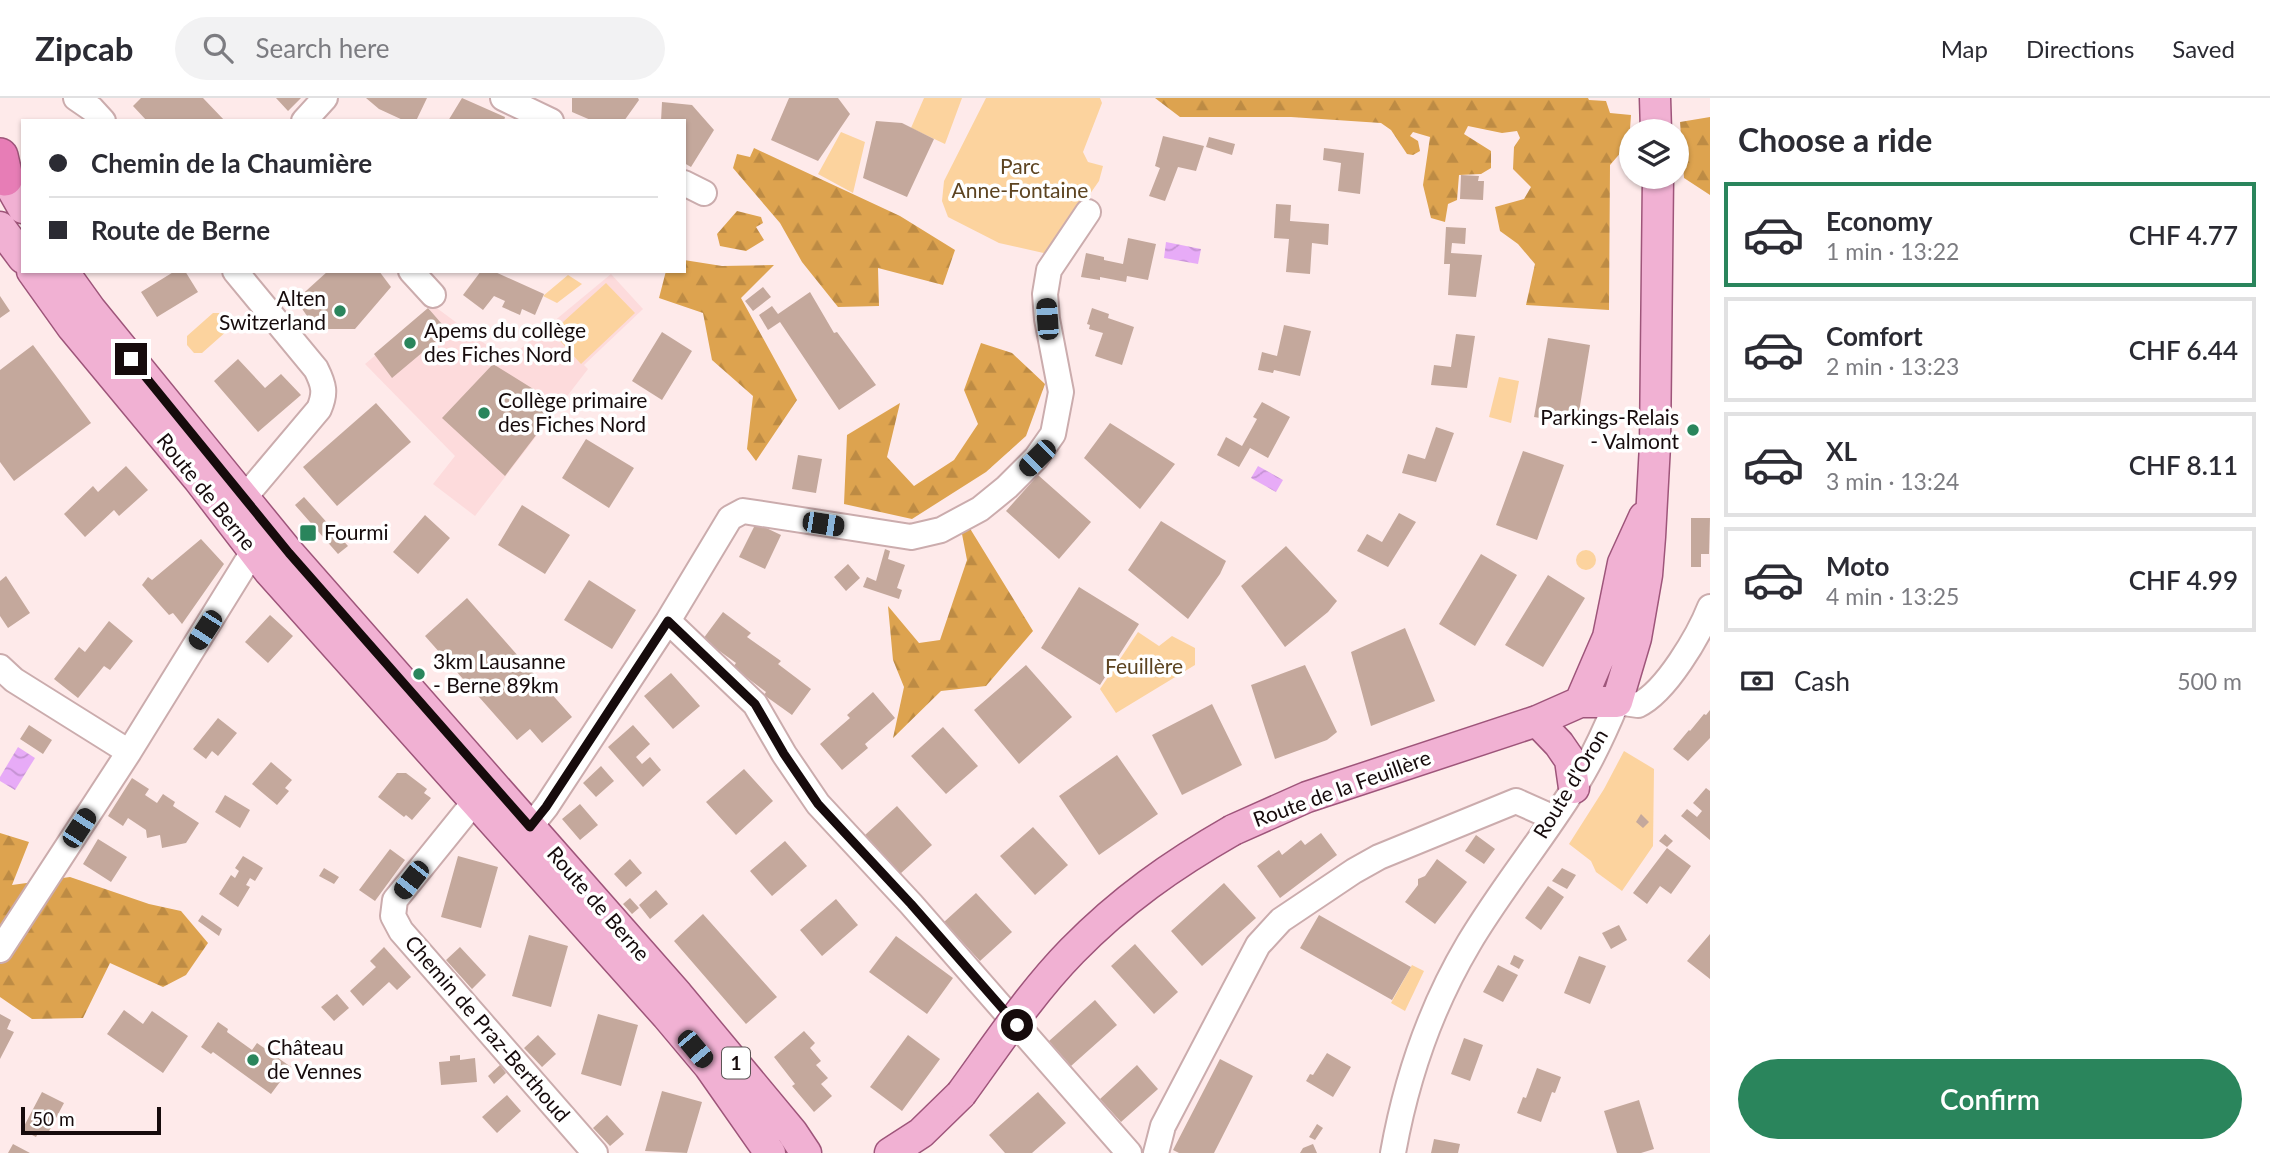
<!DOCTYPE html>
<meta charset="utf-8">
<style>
:root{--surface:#fff;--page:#f2f2f3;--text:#2b2b33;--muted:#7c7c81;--line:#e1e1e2;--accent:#2a855c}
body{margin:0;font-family:Lato,sans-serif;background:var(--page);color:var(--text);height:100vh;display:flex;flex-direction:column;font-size:26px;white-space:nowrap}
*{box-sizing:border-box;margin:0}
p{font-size:23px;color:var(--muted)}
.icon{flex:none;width:38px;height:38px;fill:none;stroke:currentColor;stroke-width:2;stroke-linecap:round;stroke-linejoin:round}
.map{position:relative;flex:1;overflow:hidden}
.details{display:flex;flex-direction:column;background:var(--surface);width:560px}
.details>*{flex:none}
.banner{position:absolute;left:21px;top:21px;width:665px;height:154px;border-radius:0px;box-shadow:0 2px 5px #0004;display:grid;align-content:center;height:154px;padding:0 28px;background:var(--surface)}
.controls{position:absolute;left:1619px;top:21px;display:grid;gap:14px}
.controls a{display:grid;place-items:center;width:70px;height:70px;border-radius:50%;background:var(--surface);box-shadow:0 2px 5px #0004;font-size:35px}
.scale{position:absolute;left:21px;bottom:18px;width:140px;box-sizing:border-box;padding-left:7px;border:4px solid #160b0c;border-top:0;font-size:19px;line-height:24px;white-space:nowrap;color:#160b0c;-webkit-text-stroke:5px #fff;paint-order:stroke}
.end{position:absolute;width:32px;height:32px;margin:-16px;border:9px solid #160b0c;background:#fff;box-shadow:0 0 0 4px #fff}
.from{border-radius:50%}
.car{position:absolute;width:21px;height:42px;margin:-21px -10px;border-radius:9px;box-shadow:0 0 5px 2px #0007;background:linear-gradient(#222 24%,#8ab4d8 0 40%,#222 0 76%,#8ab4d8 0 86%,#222 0)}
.banner b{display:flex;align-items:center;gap:24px;height:66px;font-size:26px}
.banner b+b{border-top:2px solid var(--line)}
.banner i{width:18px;height:18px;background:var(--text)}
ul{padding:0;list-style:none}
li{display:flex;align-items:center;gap:21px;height:105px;margin:0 14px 10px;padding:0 14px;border:4px solid var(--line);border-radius:0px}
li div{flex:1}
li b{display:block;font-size:26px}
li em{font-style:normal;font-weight:600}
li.current{border-color:var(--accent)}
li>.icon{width:63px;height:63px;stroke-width:1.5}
h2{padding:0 28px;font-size:32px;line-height:84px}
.pay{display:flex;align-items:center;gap:18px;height:77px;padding:0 28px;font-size:26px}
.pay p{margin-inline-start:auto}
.button{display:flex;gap:14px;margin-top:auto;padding:14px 28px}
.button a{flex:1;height:80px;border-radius:42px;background:var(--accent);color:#fff;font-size:28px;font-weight:600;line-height:80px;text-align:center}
header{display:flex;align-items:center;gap:42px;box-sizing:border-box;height:98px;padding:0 35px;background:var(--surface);border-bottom:2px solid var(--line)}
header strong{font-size:33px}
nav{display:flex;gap:38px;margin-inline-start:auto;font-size:24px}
.search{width:490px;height:63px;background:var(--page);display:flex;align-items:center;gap:18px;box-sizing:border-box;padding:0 24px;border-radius:38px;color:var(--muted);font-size:26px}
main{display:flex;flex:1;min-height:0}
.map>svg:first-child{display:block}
.built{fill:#fddbdc}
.green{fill:#fcd39e}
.forest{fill:url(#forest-firs)}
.water{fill:url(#water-waves)}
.building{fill:#c4a89c}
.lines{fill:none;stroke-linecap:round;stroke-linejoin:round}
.minor-casing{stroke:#cbacad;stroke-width:28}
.major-casing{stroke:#9e557a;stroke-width:33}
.highway-casing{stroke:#9e557a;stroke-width:38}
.minor{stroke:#fff;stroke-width:24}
.major{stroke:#f1b1d3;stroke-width:30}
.highway{stroke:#e77db6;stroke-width:35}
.major-bridge-casing{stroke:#9e557a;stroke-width:33;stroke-linecap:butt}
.major-bridge{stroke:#f1b1d3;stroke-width:30}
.route{stroke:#160b0c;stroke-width:9}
.poi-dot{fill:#2a855c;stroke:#fff;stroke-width:2.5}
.labels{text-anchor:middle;stroke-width:7;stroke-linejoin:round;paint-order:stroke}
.shield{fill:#fff;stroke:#5c5455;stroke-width:2}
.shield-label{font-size:19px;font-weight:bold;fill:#160b0c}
.park-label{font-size:21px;fill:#5d4421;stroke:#fff}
.poi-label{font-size:21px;fill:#160b0c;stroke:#fff;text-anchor:start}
.street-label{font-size:21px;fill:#160b0c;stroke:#fff}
</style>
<header>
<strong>Zipcab</strong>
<div class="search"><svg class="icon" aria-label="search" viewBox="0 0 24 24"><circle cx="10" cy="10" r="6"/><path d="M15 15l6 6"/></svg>Search here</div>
<nav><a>Map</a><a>Directions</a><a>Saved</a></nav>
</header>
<main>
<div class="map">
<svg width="1710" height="1055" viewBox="0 0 1710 1055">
<defs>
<pattern id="forest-firs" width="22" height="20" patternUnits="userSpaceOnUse" patternTransform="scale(1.75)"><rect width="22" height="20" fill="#dda34f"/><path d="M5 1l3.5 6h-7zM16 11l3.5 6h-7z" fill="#bd8b44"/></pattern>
<pattern id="water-waves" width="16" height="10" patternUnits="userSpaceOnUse" patternTransform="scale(1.75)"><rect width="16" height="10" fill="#e7abf7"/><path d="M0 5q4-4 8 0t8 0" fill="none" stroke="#c592d3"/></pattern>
</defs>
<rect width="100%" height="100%" fill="#feeaea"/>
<path class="built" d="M611,176L643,211L584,267L588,271L475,418L433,386L455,358L365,266L434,208L507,262Z"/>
<path class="green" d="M924,0H962L945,46L911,30Z
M986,0H1100L1102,5L1083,54L1088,64L1103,68L1099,83L1048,156L999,145L948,119L942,103L944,83Z
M841,34L865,44L853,95L818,76Z
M568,177L582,186L557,205L543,198Z
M606,185L635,215L581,266L552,234Z
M213,215H219L228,225V232L202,255H194L187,247V238Z
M1499,279L1519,283L1511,325L1489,319Z
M1576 462a10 10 0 1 1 20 0a10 10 0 1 1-20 0Z
M1138,534L1159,548L1172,538L1195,550V567L1116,615L1100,591Z
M1624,653L1654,671L1653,748L1622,793L1596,774L1591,763L1569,746L1604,691Z
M1412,867L1424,873L1405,913L1391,905Z"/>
<path class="forest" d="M1155,0H1588L1589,2L1606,3L1610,15L1631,17L1629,45L1610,67L1609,212L1526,207L1535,166L1518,146L1500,133L1495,109L1524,101L1531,89L1513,71L1514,49L1520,40L1517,33L1502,35L1468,28L1464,36L1491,53V70L1481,76L1459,77L1457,102L1448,106L1445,124L1431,120L1423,87L1430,39L1413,34L1410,38L1418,43L1420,53L1413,57L1407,56L1391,32L1381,25L1291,19H1180Z
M1710,19V97L1684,80L1680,24Z
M754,50L900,118L955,152L943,187L878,170L879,208L838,209L802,164L780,125L733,70L737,56L750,59Z
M737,113L761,119L763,125L756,129L764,142L746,153L720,148L717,136Z
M684,162L722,168L774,167L741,200L797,302L756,363L747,351L753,298L712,262L703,215L659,200L666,173H684Z
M981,245L1012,255L1045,286L1026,338L986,374L912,421L844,406L847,337L900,305L887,359L914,388L954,362L978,326L964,292Z
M966,424L1033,533L986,588L941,593L893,640L904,589L893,562L888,508L919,545L940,542L967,462L962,436Z
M0,735L29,744L12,787L70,779L149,806L181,813L208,845L186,877L163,889L110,865L83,920L32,921L0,899Z"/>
<path class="water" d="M1166,144L1201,151L1198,166L1164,160Z
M1258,368L1283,382L1276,394L1251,380Z
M18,649L35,660L15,692L0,683V679Z"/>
<path class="building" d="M141,0H203L225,23H147L133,8Z
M276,0H301L288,13Z
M366,0H427L416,23H405L379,11Z
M462,0L505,19L504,23H448Z
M572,0H638L639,2L624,23H593L572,14Z
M789,0H838L850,16L818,63L771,42Z
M662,4L692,7L714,32L691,69L684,65V23H661Z
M876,23L902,25L934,41L907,99L863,80Z
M1163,38L1204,48L1196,73L1178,69L1165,103L1149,98L1160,70L1155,68Z
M1209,39L1235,46L1232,57L1206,49Z
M1324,50L1364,55L1360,96L1338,93L1341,65L1323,62Z
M1461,77L1479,78L1478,83H1484L1483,102L1460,101Z
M1276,106L1291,107L1290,123L1329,126L1328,147L1312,145L1310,176L1286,174L1289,141L1274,140Z
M1446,129L1466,130L1465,146L1452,145L1451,155L1482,157L1476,199L1448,197L1450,166H1444Z
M1128,140L1156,146L1148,182L1127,178L1126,184L1100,179V182L1081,179L1086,155L1104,159V162L1123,166Z
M175,173H185L198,194L157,219L141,194Z
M328,173H379L391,189L355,231H316L296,202Z
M481,173H493L544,196L535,217L522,211L520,217L502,209L505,203L494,198L483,212L463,197Z
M763,189L771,199L753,213L745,203Z
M810,194L834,235L837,234L876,287L839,312L780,224L768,232L759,217L772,208L778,216Z
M0,198L10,213L0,220Z
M428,210L448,233L392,280L374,256Z
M1092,210L1109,216L1108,220L1134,229L1122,267L1095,258L1103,235L1089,231L1090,227L1087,226Z
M1284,227L1311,233L1300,278L1274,272L1273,275L1258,272L1262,254L1277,258Z
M662,234L692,253L662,302L632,283Z
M1456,236L1475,238L1467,290L1431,287L1434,267L1451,269Z
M1548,240L1590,247L1577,326L1534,319Z
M33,247L91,325L14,383L0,364V272Z
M238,261L265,290L281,276L301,297L258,334L214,283Z
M493,266L559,307L505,378L442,320Z
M1262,304L1290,319L1268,360L1250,350L1239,369L1217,357L1226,339L1242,348L1257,321L1253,319Z
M376,305L411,344L337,408L303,369Z
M1110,325L1175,366L1140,411L1084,360Z
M1436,329L1454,335L1436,384L1402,375L1408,356L1425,361Z
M586,341L634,370L609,410L562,380Z
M1523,353L1564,367L1537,442L1496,427Z
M798,357L822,361L816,395L792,391Z
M126,368L148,392L119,418L114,412L85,439L64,416L93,388L98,394Z
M1038,377L1091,424L1059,461L1006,413Z
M304,399L348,448L338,456L295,407Z
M522,407L570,437L545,476L498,447Z
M1399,415L1416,424L1388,469L1357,453L1367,436L1382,444Z
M425,417L450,440L418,476L393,454Z
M1691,420H1710L1709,456H1701V469H1691Z
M1161,423L1226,463L1220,476L1188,521L1128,472Z
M756,425L781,437L765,471L739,459Z
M201,441L224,466L182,526L173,515L169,517L142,487L148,479L152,482Z
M1286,448L1337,503L1328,514L1285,549L1241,488Z
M885,451L890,453L888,461L905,467L897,490L902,492L899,501L863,489L867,479L876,483Z
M1481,456L1517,477L1475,548L1439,526Z
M848,466L860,480L846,493L834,479Z
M1548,477L1585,500L1543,569L1505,547Z
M6,478L30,515L8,530L0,518V483Z
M589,482L636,512L612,551L564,522Z
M1079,489L1139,526L1100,587L1041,550Z
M467,500L572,619L542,645L530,631L517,642L425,538Z
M723,514L751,535L747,539L781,563L778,566L811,591L792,617L764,597L766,594L733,569L736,565L703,541Z
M270,517L293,538L268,565L245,544Z
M109,523L133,543L110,572L104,568L78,600L54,581L79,549L85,554Z
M1405,530L1435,603L1371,628L1351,554Z
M1026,567L1072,619L1019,666L974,612Z
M1305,567L1337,634L1327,642L1275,661L1251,587Z
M671,575L700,608L673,631L644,598Z
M873,594L895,620L865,646L868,650L842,672L820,646L850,620L847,617Z
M1212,606L1242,667L1182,697L1152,637Z
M1710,612V640L1688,663L1673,651L1689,632L1690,633L1704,616L1706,617Z
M218,620L237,635L218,658L212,653L206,661L193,651Z
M29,627L52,642L43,656L20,641Z
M633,627L650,646L636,659L642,666L650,659L661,672L643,689L608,649Z
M943,629L978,668L946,696L911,658Z
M1117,657L1158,716L1099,757L1059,698Z
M271,664L292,682L285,690L289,693L277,707L252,686Z
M601,668L614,683L596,699L583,685Z
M744,671L773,703L736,737L706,704Z
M397,675H406L427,691L424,695L431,700L412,722L406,717L404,719L378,699Z
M132,680L149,691L145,697L157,705L163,696L175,704L173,708L199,725L186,745L162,750L160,737L147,740L146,732L128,720L123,728L108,718Z
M1706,690L1710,693V742L1681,718L1687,711L1697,719L1702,713L1693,705Z
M225,697L250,712L240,730L215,714Z
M580,706L598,727L580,742L562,721Z
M897,708L932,747L900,776L865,737Z
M1641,716L1649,724L1643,730L1636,724Z
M1033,729L1068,767L1035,797L1000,758Z
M1321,735L1337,757L1280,800L1257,768L1279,752L1282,757L1301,742L1305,747Z
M1665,736L1673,743L1667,749L1659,743Z
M1476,737L1495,751L1484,766L1465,753Z
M98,741L127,759L111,784L83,766Z
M785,743L807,768L772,798L750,773Z
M1667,750L1691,768L1671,796L1660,788L1647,806L1633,795Z
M390,751L405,762L375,803L359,792Z
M243,758L263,770L255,783L250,780L246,787L250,789L238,809L219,796L231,777L235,780L239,773L235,770Z
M458,758L498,769L481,830L441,819Z
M630,761L642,775L626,789L614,776Z
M1437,761L1467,784L1435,826L1405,804L1418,787V781L1425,778Z
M324,770L339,779L334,786L319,778Z
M1562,770L1576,777L1567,791L1552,783Z
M1224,785L1256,820L1202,868L1171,833Z
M1548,788L1564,799L1541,832L1525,820Z
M656,792L668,806L650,821L639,807Z
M976,795L1012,834L980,863L944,824Z
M630,800L639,810L632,816L623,806Z
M836,801L858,827L822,858L800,832Z
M703,816L777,899L746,926L674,843Z
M202,817L222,831L219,838L198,823Z
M1319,817L1411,869L1392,902L1300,850Z
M1619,827L1627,842L1611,851L1602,835Z
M1710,836V881L1687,863Z
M529,837L568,848L551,909L512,898Z
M896,838L953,880L927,916L869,874Z
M1135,846L1178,894L1154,916L1111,868Z
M384,849L411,879L397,892L389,884L363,908L350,893L376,869L370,863Z
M460,849L486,877L472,891L446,862Z
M1514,857L1524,862L1519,871L1510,866Z
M1579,858L1606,868L1590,906L1564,895Z
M1498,867L1518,877L1503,904L1483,894Z
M337,896L349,910L334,923L321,909Z
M1095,902L1117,927L1071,968L1049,943Z
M124,912L143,926L152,913L188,938L163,975L107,936Z
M0,916L11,922L7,931L14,934L0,961Z
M598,916L638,927L621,988L581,976Z
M218,924L228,931L227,934L252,952L257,945L291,969L271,996L213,954L211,956L201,949Z
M804,933L815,945L810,950L821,963L816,967L828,980L821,986L832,998L814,1014L792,988L795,986L774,959Z
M538,937L556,956L542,969L524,950Z
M908,937L940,961L902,1013L870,989Z
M1464,940L1483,947L1470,983L1451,976Z
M1327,955L1351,969L1333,999L1306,983L1310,976L1313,977Z
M460,957V962L475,960L477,984L441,987L439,964L450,963V958Z
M1220,961L1253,978L1214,1055H1179L1173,1052Z
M500,967L506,975L494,986L488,978Z
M1137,967L1158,991L1121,1024L1100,1001Z
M1537,970L1561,979L1555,995L1552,994L1541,1024L1517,1015L1523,999L1526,1000Z
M662,993L702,1004L687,1055L645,1053Z
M42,994L64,1005L47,1037L39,1033L36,1039L22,1032Z
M1038,994L1066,1025L1032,1055H1005L989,1037Z
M507,997L521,1013L497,1035L482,1019Z
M1639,1002L1654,1051L1641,1055H1617L1604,1013Z
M607,1017L624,1036L610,1048L593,1030Z
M1317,1026L1323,1030L1315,1042L1309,1039Z
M1434,1041L1460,1046L1458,1055H1431Z
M13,1046L30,1055H8Z
M1313,1046L1317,1055H1300L1303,1050Z"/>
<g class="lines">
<g class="minor-casing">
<path id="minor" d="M76,0L92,11L103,23
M503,0L551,23
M304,23L325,0
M684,85L704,95
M411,173L433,197
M233,413L319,311C326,295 324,287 316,271L235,173
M668,523L755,606L784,656L818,706L911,806L1129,1055
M0,569L14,582L129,654
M475,703L395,802L393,818L401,833L595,1055
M530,729L546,709L668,523L730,420L743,413L911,439L941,432L980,411L1007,389L1036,360L1053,336L1061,294L1047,221L1045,196L1049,172L1088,114
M0,852L129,654L262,439
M1156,1055L1163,1028L1258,847L1281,822L1354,773L1379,759L1516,703L1554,720
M1393,1055C1406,982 1431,909 1469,845C1501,791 1541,743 1574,690C1592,662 1605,633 1617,604L1638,607C1666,594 1699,537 1710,509"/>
</g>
<g class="major-casing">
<path id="major" d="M1655,0L1656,33
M0,70L23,110
M0,129L23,160
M32,173L72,229L199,382L269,473L667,918L709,968L770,1055
M63,173L91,212L289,455L678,897L792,1034L806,1055
M1580,604L1608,539L1623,465L1644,419
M1537,623L1559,646L1570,662L1574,690
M1233,732L1307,699L1537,623L1580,604H1617L1636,540L1647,477L1650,439L1655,347L1658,79
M890,1055L921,1035L961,996"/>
</g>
<g class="highway-casing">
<path id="highway" d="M0,58L5,80"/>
</g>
<use href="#minor" class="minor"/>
<use href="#major" class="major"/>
<use href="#highway" class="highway"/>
<g class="major-bridge-casing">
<path id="major-bridge" d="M961,996C996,948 1030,896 1072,853C1122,802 1172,767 1233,732"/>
</g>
<use href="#major-bridge" class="major-bridge"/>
</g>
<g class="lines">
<path class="route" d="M131,261L289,455L530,729L546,709L668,523L755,606L784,656L818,706L911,806L1017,927"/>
</g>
<g class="poi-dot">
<circle cx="340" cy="213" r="7"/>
<circle cx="410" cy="245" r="7"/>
<circle cx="484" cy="315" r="7"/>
<circle cx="1693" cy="332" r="7"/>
<rect x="299" y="426" width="18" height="18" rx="3.5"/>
<circle cx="419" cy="576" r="7"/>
<circle cx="253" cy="962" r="7"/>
</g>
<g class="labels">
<rect class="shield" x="722" y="949.5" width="28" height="31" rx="5"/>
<g class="shield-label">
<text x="736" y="972">1</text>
</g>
<g class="park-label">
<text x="1020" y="76">Parc<tspan x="1020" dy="24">Anne-Fontaine</tspan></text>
<text x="1144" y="576">Feuillère</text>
</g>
<g class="poi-label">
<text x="326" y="208" text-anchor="end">Alten<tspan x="326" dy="24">Switzerland</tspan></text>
<text x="424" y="240">Apems du collège<tspan x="424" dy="24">des Fiches Nord</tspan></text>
<text x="498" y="310">Collège primaire<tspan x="498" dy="24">des Fiches Nord</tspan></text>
<text x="1679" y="327" text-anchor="end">Parkings-Relais<tspan x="1679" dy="24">- Valmont</tspan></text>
<text x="324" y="442">Fourmi</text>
<text x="433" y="571">3km Lausanne<tspan x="433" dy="24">- Berne 89km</tspan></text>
<text x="267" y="957">Château<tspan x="267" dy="24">de Vennes</tspan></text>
</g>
<g class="street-label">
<text transform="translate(206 394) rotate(51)" y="7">Route de Berne</text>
<text transform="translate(1571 686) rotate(-59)" y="7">Route d'Oron</text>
<text transform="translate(1342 691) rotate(-20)" y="7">Route de la Feuillère</text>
<text transform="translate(598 806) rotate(49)" y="7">Route de Berne</text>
<text transform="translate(487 931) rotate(49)" y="7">Chemin de Praz-Berthoud</text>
</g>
</g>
</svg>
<div class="controls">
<a><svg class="icon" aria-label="layers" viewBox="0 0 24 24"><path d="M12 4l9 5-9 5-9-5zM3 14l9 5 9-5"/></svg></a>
</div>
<div class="scale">50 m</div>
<i class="end from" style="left:1017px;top:927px"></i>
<i class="end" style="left:131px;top:261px"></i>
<i class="car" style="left:1047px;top:221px;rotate:356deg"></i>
<i class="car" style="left:1037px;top:360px;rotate:225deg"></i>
<i class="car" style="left:823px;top:426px;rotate:99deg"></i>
<i class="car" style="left:205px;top:532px;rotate:213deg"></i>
<i class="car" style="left:79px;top:730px;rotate:33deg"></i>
<i class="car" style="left:411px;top:782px;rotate:218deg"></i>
<i class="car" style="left:695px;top:951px;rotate:140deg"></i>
<div class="banner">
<b><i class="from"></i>Chemin de la Chaumière</b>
<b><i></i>Route de Berne</b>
</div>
</div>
<section class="details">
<h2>Choose a ride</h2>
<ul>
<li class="current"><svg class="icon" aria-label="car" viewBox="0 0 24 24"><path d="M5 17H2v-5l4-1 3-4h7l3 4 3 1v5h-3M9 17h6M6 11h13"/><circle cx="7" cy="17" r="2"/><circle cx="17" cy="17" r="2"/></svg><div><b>Economy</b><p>1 min · 13:22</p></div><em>CHF 4.77</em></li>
<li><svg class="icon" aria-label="car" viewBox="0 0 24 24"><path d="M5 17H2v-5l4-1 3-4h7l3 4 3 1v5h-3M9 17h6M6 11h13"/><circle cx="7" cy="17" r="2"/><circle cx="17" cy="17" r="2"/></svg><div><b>Comfort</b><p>2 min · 13:23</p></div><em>CHF 6.44</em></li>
<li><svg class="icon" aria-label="car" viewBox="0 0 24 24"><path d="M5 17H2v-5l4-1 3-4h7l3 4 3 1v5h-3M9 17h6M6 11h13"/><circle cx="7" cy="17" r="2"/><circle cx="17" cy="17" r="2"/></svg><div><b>XL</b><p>3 min · 13:24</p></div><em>CHF 8.11</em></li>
<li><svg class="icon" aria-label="car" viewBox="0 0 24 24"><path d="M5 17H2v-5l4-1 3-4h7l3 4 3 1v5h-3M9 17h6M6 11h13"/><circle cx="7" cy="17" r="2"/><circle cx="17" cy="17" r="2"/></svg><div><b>Moto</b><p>4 min · 13:25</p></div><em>CHF 4.99</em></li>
</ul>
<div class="pay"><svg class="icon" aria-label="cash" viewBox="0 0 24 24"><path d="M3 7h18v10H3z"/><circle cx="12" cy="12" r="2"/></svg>Cash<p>500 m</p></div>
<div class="button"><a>Confirm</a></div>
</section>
</main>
